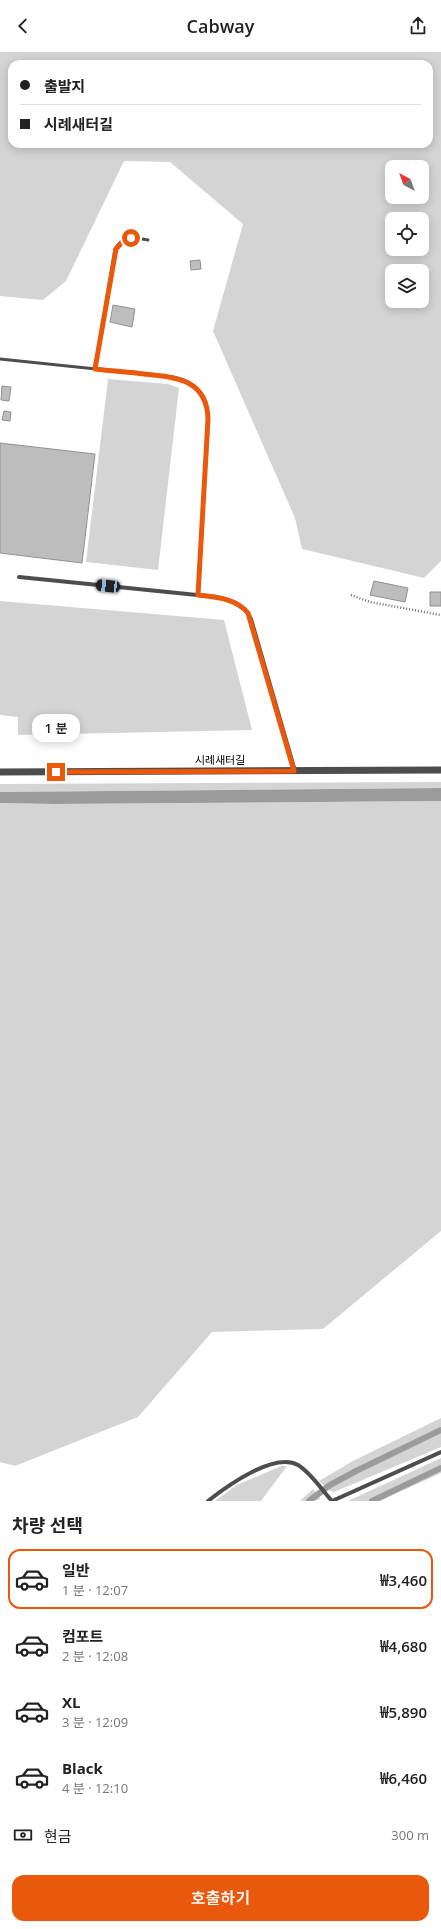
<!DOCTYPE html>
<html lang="ko">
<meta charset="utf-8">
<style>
:root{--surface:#fff;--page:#f2f2f2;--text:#222;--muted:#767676;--line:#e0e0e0;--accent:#ea580c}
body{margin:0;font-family:"Open Sans","Noto Sans KR",sans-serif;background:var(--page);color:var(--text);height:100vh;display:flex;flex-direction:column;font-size:15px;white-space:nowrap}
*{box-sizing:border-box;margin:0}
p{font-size:13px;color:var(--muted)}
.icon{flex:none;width:22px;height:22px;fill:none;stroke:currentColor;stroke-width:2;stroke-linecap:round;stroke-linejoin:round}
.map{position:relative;height:1449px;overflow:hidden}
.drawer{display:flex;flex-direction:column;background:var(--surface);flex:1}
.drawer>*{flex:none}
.hud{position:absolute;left:8px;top:8px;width:425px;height:88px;border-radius:12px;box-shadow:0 2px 10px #0003;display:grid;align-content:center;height:88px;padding:0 12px;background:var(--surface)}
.needle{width:26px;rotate:319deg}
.buttons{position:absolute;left:385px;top:108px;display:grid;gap:8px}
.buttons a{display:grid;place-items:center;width:44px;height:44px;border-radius:8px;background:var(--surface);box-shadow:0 2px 10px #0003;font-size:20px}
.end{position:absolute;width:18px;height:18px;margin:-9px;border:5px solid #ea580c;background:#fff;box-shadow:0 0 0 2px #fff}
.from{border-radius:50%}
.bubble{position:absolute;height:28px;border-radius:12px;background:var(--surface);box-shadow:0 2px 10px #0003;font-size:13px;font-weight:600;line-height:28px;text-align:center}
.car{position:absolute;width:12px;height:24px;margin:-12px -6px;border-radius:5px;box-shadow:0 0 3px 1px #0007;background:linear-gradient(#222 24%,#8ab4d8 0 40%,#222 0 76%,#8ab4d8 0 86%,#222 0)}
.hud b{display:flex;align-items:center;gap:14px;height:38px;font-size:15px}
.hud b+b{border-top:1px solid var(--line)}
.hud i{width:10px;height:10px;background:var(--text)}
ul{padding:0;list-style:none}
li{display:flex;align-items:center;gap:12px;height:60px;margin:0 8px 6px;padding:0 4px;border:2px solid transparent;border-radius:12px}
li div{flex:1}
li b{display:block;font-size:15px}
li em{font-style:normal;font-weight:600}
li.current{border-color:var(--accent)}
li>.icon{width:36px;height:36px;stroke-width:1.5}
h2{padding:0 12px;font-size:18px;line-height:48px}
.pay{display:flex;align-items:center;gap:10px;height:44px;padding:0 12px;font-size:15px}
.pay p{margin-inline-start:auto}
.action{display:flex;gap:8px;margin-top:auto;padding:8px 12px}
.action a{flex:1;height:46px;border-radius:12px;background:var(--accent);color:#fff;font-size:16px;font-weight:600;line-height:46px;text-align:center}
header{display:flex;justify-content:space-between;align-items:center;height:52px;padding:0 12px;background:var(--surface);font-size:18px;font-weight:600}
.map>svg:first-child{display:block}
.green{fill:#d4d4d4;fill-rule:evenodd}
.water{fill:#9b9b9b}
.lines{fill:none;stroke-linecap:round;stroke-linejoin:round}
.stream{stroke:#9b9b9b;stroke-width:6}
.building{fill:#bdbdbd;stroke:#919191}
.path{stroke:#6f6f6f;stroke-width:2.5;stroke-dasharray:1 2;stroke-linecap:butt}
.service{stroke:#4d4d4d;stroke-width:3}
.minor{stroke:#4d4d4d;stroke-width:4}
.tertiary{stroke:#4d4d4d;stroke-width:7}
.route{stroke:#ea580c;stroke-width:5}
.labels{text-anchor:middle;stroke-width:3.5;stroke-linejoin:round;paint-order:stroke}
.street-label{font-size:11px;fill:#000;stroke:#fff}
</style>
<header><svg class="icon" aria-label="back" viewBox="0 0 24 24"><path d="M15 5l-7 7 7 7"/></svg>Cabway<svg class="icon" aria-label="share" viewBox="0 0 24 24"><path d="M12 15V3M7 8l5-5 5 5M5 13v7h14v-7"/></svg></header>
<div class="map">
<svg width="441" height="1449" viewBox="0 0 441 1449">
<rect width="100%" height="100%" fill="#fff"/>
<path class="green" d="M0,0H441V509L424,526L302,497L295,466L213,279L243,172L170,110L124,109L66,229L43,248L0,244ZM12,12H429V92H12ZM392,115H422V145H392ZM392,167H422V197H392ZM392,219H422V249H392Z
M108,327L168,332L179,336L158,518L86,510Z
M0,549L224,568L252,678L18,683V665L0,663Z
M441,730V736L0,740V732Z
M441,749V1179L323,1277L212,1280L138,1365L15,1414L0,1410V751L54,752Z
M441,1366V1395L334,1440L330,1439L319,1429L351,1410Z
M441,1406V1421L380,1449H348Z
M281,1414H287L261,1449H215L237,1433Z
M313,1437L320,1445L319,1448L300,1449Z"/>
<path class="water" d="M441,736V749L54,752L0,751V740Z"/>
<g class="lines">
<path class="stream" d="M309,1449L330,1433L358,1418L441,1378
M372,1449L441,1416"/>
</g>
<path class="building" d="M200,208L201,217L191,218L190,209Z
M113,253L135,257L132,275L110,270Z
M2,334L11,335L9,349L1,348Z
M4,359L11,360L10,369L2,368Z
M0,391L95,402L82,511L0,501Z
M374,529L408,536L405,550L370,543Z
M430,540H441V554H430Z"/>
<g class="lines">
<path class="path" d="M351,543L370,550L441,563"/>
<path class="service" d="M0,307L173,325C195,329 208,345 208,367L198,543
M95,317L115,197C123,184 134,185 148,188"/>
<path class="minor" d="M19,525L217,545C232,549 244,552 251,567L295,719
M208,1449C227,1434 274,1400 298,1413C311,1421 322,1438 332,1449
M332,1449L441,1400"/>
<path class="tertiary" d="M0,720L441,718"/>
</g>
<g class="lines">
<path class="route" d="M56,720L294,719L248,561C236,546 215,545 198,543L208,367C207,327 175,325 144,322C127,320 111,319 95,317L116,197L122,190L131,186"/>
</g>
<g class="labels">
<g class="street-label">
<text x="220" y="712">시례새터길</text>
</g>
</g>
</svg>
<div class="buttons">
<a><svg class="needle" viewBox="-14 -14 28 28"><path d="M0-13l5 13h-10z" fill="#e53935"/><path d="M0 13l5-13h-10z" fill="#767676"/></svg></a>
<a><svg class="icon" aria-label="locate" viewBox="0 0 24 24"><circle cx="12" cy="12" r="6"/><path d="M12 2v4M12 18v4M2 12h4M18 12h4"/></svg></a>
<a><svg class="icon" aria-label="layers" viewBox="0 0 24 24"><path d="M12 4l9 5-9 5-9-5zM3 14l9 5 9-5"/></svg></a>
</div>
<i class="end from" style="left:131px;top:186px"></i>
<i class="end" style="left:56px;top:720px"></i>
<div class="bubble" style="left:32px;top:662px;width:48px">1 분</div>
<i class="car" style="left:108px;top:534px;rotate:276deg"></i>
<div class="hud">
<b><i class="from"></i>출발지</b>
<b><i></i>시례새터길</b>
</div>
</div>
<section class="drawer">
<h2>차량 선택</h2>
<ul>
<li class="current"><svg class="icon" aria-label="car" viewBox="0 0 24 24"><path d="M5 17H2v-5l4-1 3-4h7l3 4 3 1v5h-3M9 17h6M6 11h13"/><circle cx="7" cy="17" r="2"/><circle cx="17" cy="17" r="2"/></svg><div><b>일반</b><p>1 분 · 12:07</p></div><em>₩3,460</em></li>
<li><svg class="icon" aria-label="car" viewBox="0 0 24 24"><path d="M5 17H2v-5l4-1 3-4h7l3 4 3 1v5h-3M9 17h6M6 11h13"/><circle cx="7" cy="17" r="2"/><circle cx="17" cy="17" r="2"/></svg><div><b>컴포트</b><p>2 분 · 12:08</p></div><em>₩4,680</em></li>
<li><svg class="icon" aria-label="car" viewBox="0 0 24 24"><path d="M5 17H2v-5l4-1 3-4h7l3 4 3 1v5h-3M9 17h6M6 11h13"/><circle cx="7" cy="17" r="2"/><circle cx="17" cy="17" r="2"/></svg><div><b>XL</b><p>3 분 · 12:09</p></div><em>₩5,890</em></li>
<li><svg class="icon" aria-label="car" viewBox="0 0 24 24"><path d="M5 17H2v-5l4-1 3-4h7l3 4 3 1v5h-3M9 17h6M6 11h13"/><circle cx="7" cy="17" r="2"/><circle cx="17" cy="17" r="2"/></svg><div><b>Black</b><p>4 분 · 12:10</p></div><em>₩6,460</em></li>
</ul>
<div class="pay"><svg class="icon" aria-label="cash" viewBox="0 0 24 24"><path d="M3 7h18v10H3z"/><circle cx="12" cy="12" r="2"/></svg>현금<p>300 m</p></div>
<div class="action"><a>호출하기</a></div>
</section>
